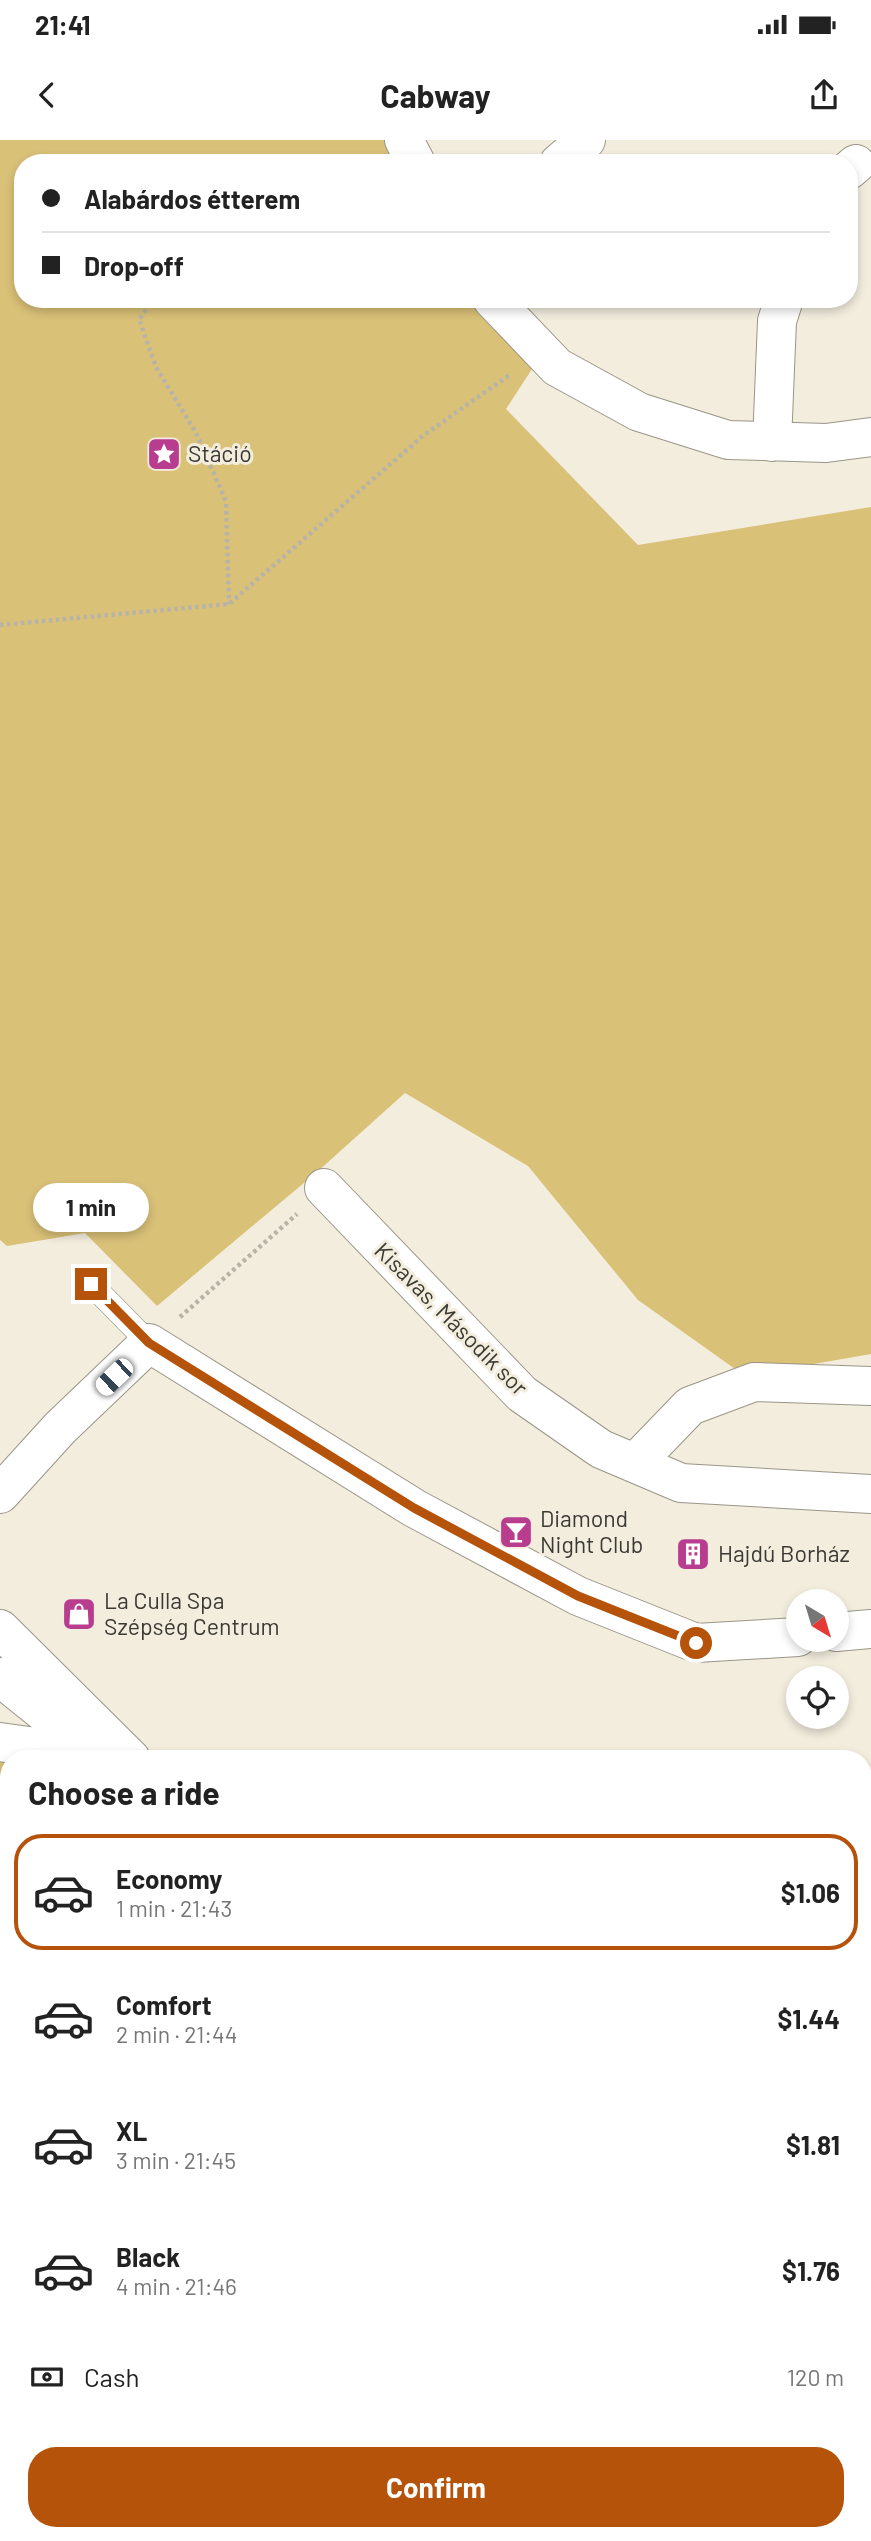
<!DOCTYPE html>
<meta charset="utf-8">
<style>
:root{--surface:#fff;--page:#f2f2f2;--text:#222;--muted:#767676;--line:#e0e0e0;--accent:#b45309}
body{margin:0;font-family:Barlow,sans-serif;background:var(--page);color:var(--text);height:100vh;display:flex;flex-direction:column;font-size:26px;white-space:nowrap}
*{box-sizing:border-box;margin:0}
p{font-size:23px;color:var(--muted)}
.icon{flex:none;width:38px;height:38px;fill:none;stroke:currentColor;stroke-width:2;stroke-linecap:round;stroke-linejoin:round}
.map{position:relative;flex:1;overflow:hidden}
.panel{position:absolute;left:0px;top:1610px;width:872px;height:791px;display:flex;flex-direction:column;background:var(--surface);border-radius:28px 28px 0 0;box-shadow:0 4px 10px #0003}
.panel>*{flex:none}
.top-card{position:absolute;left:14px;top:14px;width:844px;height:154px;border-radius:28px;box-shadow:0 4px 10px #0003;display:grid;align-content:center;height:154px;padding:0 28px;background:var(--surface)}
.needle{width:46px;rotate:142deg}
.controls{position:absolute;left:786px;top:1449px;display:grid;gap:14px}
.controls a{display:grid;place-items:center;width:63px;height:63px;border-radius:50%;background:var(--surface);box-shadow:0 4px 10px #0003;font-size:35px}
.end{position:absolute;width:32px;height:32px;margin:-16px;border:9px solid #b45309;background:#fff;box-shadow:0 0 0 4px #fff}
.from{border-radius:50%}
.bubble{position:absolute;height:49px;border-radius:24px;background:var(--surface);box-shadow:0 4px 10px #0003;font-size:23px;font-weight:700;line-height:49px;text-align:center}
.car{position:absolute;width:21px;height:42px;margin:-21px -10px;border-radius:9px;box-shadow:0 0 5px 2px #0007;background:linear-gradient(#fff 24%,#345 0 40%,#fff 0 76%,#345 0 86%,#fff 0)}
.top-card b{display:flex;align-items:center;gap:24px;height:66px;font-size:26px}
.top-card b+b{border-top:2px solid var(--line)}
.top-card i{width:18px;height:18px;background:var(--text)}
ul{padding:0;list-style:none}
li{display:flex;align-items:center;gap:21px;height:116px;margin:0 14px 10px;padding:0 14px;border:4px solid transparent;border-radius:28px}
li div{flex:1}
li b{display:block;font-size:26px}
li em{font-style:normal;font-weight:700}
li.current{border-color:var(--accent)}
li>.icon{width:63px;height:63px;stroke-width:1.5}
h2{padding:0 28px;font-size:32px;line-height:84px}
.pay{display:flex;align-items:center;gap:18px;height:77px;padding:0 28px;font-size:26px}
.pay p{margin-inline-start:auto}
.primary-button{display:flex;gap:14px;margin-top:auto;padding:14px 28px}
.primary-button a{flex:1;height:80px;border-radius:28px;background:var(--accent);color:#fff;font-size:28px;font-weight:700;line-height:80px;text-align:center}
.status{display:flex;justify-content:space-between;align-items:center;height:49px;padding:0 35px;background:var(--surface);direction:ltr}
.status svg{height:19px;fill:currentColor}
header{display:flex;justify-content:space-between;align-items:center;height:91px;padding:0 28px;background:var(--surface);font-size:32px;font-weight:700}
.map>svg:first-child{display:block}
.green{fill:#dac178}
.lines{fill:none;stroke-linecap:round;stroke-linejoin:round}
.service-casing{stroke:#9a9587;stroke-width:24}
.minor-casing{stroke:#9a9587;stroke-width:40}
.tertiary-casing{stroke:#9a9587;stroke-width:40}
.path{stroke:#b8b3a7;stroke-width:4.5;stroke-dasharray:3.5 3.5;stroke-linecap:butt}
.service{stroke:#fff;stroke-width:23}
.minor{stroke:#fff;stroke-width:38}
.tertiary{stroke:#fff;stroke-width:38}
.route{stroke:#b45309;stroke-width:9}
.labels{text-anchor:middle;stroke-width:6;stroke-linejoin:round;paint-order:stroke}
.poi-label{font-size:23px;fill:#3b3933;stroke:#f3edde;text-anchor:start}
.street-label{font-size:23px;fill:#3b3933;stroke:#f3edde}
</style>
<div class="status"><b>21:41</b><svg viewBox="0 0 49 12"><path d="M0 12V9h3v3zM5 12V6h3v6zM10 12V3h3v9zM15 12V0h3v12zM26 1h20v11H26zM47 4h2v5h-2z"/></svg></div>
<header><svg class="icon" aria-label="back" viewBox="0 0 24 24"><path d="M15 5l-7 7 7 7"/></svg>Cabway<svg class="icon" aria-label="share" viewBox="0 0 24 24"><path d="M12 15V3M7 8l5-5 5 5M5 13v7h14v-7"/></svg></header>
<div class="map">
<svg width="871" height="2401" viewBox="0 0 871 2401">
<rect width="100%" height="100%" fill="#f3edde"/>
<path class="green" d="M0,0H404L416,23H23V159H492L543,212L506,269L638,405L871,367V1214L745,1236L638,1160L528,1026L405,953L317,1032L157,1166L85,1093L7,1106L0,1100Z
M0,1619L9,1620V1829L0,1830Z
M346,2392H509L498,2401H339Z"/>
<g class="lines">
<g class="service-casing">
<path id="service" d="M91,1144L149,1203"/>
</g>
<g class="minor-casing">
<path id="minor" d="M404,0L416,23
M559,23L586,0
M849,30L856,24
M492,159L557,227L639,272L728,300L826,303L871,297
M772,302L777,181L784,159
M324,1048L522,1254L601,1309L681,1343L871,1354
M635,1323L690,1266L754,1242L871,1246
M0,1354L60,1288L149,1203L414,1368L578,1456L696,1503L798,1497
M836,1492L871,1489
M863,2148L871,2149
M863,2197L871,2194"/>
</g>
<g class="tertiary-casing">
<path id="tertiary" d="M0,1489L131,1619
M0,1537L88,1608
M0,1602L43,1608L67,1619
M0,2006L9,2064
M0,2237L9,2273
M863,2336L871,2348
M37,2392L39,2401
M81,2392L83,2401"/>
</g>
<path class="path" d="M155,159L139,179L156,227L195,291L226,361L229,464
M0,485L229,464L424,295L511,234
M180,1177L297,1074
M0,1722L9,1710
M0,1760L9,1796
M0,1863L9,1915"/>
<use href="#service" class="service"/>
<use href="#minor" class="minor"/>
<use href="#tertiary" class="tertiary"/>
</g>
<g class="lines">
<path class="route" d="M91,1144L149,1203L414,1368L578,1456L696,1503"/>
</g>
<defs>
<g id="sight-square" transform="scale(1.75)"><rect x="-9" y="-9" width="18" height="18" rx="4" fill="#b83d8e" stroke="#f3edde"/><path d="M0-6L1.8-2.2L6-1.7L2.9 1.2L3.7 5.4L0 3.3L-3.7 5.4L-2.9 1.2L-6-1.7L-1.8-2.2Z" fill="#fff"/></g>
<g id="bar-square" transform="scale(1.75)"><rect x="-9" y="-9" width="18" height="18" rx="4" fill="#b83d8e" stroke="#f3edde"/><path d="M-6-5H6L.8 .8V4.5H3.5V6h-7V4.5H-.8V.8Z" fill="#fff"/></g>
<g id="building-square" transform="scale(1.75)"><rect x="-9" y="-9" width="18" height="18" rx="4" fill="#b83d8e" stroke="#f3edde"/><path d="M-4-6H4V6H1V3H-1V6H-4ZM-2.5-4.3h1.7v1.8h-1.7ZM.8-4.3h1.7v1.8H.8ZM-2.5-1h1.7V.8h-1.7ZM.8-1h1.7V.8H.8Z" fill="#fff"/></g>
<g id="shop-square" transform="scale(1.75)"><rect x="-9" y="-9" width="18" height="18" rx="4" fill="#b83d8e" stroke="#f3edde"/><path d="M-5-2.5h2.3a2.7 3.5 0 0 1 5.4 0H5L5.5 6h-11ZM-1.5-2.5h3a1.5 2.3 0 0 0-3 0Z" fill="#fff"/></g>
</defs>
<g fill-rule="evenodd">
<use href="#sight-square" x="164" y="314"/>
<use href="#bar-square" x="516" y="1392"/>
<use href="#building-square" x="693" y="1414"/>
<use href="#shop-square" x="79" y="1474"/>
</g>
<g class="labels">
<g class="poi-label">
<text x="188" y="322">Stáció</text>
<text x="540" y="1387">Diamond<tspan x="540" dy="26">Night Club</tspan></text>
<text x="718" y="1422">Hajdú Borház</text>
<text x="104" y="1469">La Culla Spa<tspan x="104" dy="26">Szépség Centrum</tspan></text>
</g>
<g class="street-label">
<text transform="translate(451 1179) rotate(45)" y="8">Kisavas, Második sor</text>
</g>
</g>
</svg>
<div class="controls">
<a><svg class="needle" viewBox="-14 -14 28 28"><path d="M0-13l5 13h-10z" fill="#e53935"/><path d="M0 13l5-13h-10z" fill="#767676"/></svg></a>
<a><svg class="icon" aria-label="locate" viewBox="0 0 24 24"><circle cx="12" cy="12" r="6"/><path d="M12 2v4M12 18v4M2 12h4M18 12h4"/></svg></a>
</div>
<i class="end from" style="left:696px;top:1503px"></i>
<i class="end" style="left:91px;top:1144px"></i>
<div class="bubble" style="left:33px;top:1043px;width:116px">1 min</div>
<i class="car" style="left:114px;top:1237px;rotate:226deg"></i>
<div class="top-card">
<b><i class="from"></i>Alabárdos étterem</b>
<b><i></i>Drop-off</b>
</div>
<section class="panel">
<h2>Choose a ride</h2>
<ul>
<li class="current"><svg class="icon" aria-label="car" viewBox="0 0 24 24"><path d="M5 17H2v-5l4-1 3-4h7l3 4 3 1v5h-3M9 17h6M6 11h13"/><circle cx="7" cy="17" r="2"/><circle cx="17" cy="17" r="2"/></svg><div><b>Economy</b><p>1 min · 21:43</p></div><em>$1.06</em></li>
<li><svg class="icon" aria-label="car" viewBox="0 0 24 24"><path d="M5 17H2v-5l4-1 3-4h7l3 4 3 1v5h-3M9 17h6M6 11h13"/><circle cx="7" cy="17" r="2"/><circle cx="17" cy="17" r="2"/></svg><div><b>Comfort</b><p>2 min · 21:44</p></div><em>$1.44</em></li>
<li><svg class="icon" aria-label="car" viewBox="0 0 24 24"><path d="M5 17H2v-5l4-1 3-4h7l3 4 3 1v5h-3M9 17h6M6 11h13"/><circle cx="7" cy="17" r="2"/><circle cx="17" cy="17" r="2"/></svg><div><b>XL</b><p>3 min · 21:45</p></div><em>$1.81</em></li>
<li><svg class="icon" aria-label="car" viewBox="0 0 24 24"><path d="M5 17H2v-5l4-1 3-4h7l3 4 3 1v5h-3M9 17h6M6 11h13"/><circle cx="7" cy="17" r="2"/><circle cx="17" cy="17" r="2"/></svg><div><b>Black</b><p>4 min · 21:46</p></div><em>$1.76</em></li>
</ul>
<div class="pay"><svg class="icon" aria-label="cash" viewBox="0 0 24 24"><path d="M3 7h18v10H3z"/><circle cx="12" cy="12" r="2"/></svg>Cash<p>120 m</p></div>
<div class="primary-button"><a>Confirm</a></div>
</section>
</div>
